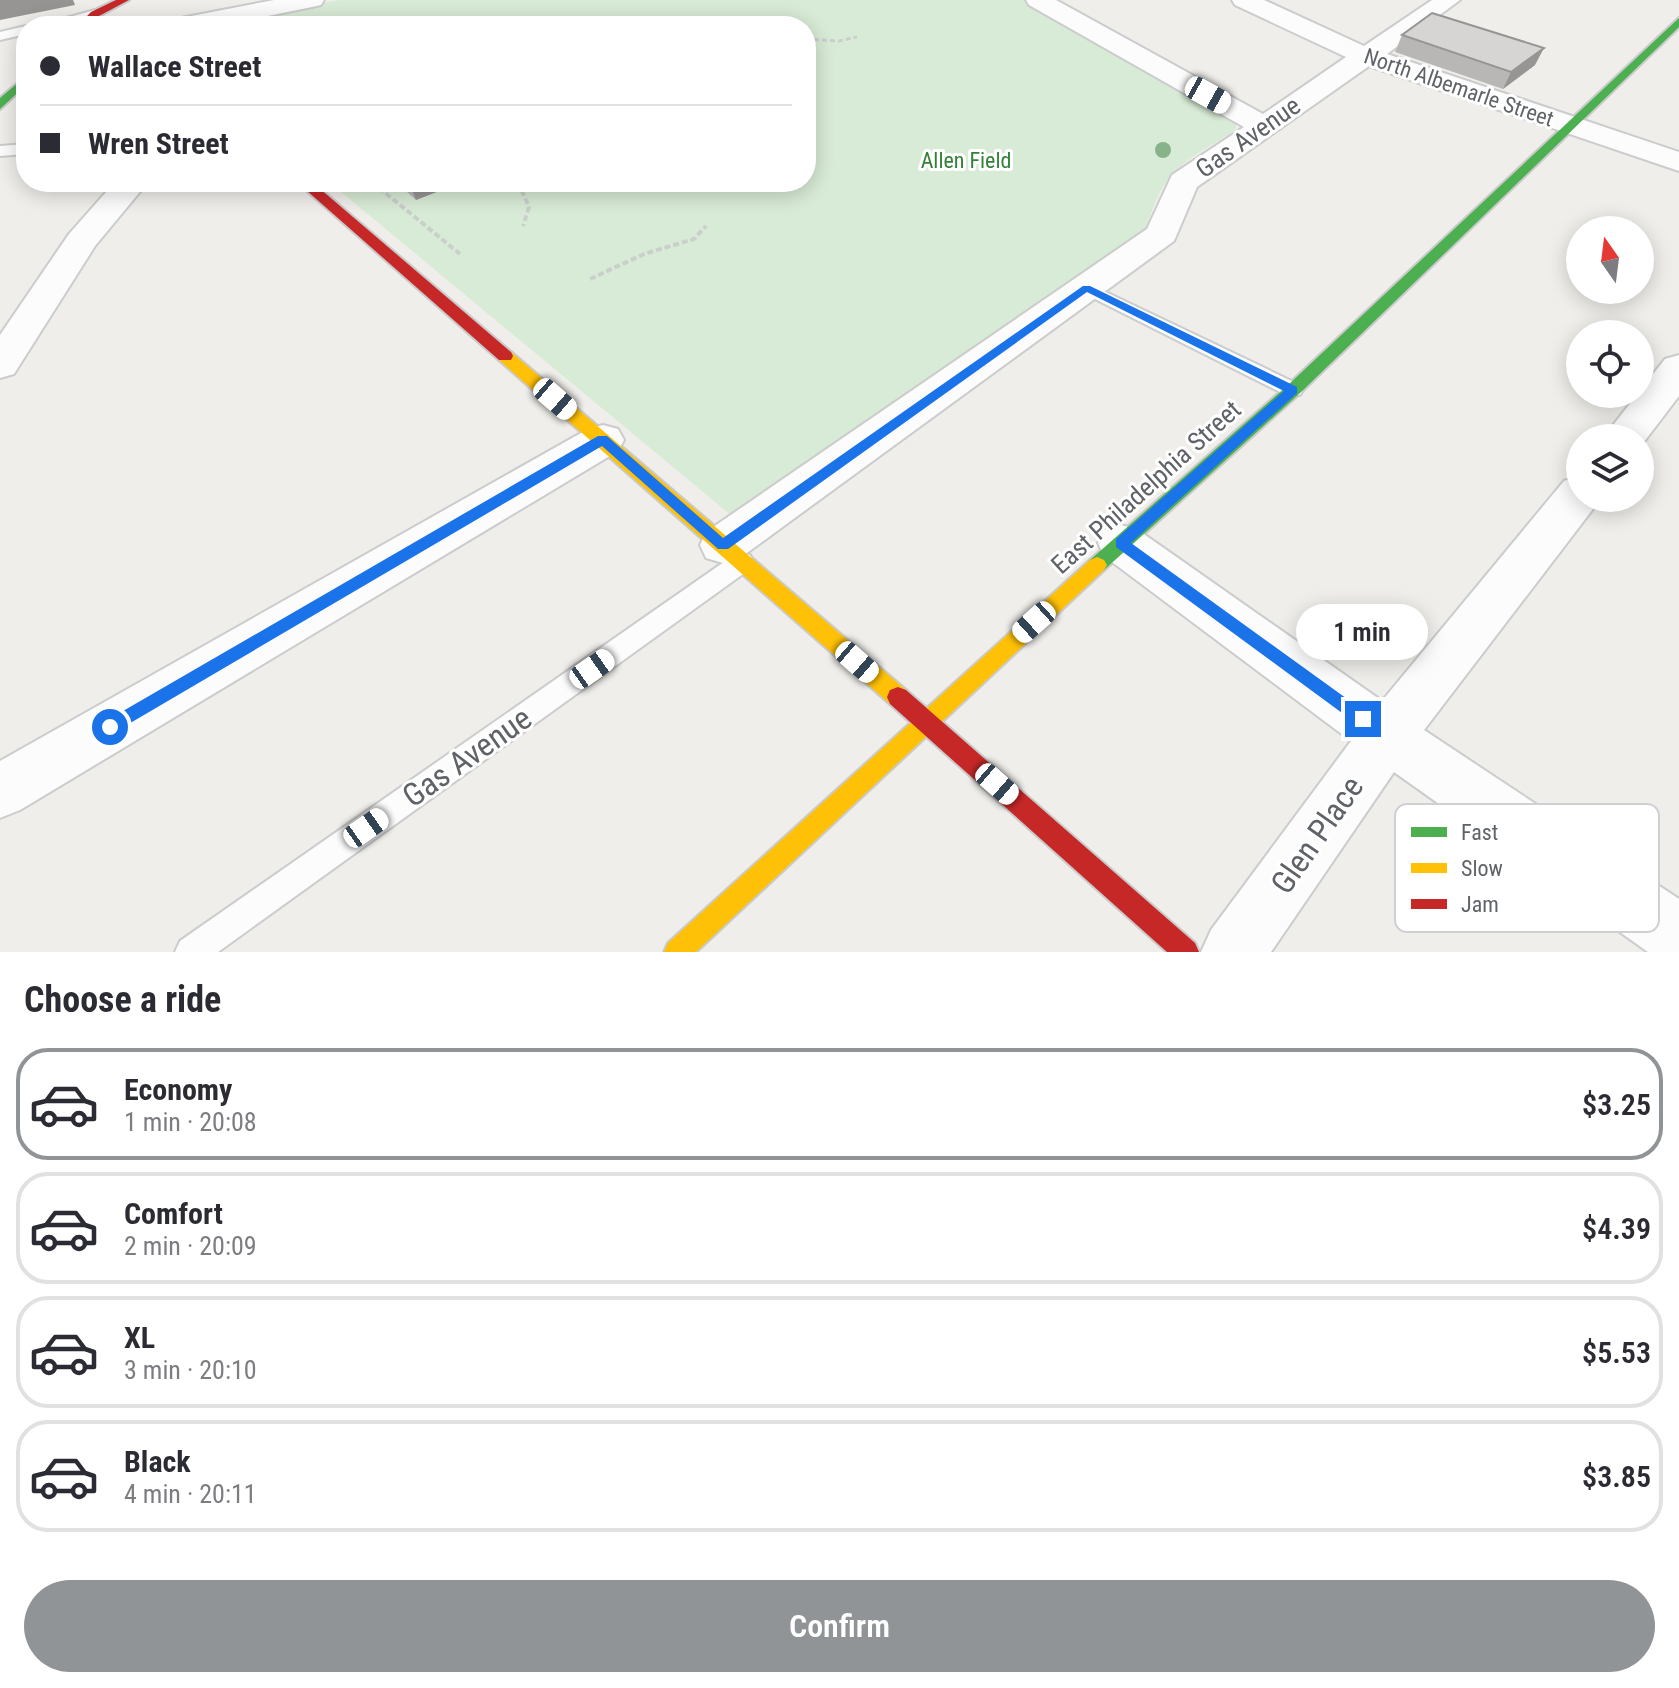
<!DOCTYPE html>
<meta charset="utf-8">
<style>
:root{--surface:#fff;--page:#f2f2f3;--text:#2b2b33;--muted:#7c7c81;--line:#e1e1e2;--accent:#919496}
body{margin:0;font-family:"Roboto Condensed",sans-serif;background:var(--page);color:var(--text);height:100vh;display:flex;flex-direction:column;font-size:30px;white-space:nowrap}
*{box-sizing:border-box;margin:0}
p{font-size:26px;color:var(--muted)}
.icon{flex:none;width:44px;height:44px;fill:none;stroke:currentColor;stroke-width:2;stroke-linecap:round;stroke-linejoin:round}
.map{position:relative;height:952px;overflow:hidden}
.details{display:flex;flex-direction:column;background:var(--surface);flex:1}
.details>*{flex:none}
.guide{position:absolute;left:16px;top:16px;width:800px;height:176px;border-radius:32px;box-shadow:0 4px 20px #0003;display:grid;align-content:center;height:176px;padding:0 24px;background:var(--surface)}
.needle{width:52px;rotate:346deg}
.controls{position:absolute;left:1566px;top:216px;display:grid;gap:16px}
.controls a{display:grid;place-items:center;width:88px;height:88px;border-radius:50%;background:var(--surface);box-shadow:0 4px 20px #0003;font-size:40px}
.end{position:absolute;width:36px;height:36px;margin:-18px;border:10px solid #1a73e8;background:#fff;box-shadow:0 0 0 4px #fff}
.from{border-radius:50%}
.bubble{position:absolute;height:56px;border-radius:28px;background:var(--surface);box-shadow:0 4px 20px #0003;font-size:26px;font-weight:600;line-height:56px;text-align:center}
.car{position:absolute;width:24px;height:48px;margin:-24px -12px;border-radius:10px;box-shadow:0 0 6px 2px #0007;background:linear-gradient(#fff 24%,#345 0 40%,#fff 0 76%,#345 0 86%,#fff 0)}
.guide b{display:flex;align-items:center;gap:28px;height:76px;font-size:30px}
.guide b+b{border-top:2px solid var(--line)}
.guide i{width:20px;height:20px;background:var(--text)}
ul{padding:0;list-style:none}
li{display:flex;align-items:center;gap:24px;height:112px;margin:0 16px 12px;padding:0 8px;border:4px solid var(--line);border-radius:32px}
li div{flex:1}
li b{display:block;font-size:30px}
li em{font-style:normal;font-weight:600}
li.current{border-color:var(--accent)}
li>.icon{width:72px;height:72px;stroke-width:1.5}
h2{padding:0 24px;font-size:36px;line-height:96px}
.button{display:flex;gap:16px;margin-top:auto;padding:16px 24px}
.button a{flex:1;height:92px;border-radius:48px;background:var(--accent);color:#fff;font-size:32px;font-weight:600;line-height:92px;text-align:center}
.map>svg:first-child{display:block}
.green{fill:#d8ebd6}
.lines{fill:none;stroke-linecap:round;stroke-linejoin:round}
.lane-casing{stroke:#cbcccc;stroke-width:4}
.street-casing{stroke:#cbcccc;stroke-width:4}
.fast-casing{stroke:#cacacb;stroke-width:4}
.slow-casing{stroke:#cacacb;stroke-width:4}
.jam-casing{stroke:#cacacb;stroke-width:4}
.path-far1{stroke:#cacfcc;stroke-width:3;stroke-dasharray:5 3;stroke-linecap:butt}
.path{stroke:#cacfcc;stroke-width:4;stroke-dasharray:6 3;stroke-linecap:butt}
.lane{fill:#fdfcfc;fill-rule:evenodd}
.street{fill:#fdfcfc;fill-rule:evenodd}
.fast{fill:#4caf50;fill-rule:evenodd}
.slow{fill:#ffc107;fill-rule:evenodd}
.jam{fill:#c62828;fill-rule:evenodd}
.tree{fill:#88b388}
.wall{fill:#b8b7b5}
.shaded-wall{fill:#969594}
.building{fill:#d6d5d3;stroke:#969594;stroke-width:2}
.route{fill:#1a73e8}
.labels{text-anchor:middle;stroke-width:6;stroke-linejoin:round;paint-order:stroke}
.far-street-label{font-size:22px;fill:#5f6368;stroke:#fff}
.far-park-label{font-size:22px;fill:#348238;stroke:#fff}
.street-label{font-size:26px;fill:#5f6368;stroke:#fff}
.near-street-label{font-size:32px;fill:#5f6368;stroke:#fff}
.key{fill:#fff;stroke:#cfd0d2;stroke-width:2}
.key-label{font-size:22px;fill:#5f6368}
</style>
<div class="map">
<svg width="1679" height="952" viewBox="0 0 1679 952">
<rect width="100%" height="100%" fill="#efeeea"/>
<path class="green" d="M339,0H1022L1223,110L1237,122L1235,130C1182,165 1164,166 1146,230L732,516L329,182H806V26H212Z"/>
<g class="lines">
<g class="lane-casing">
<path id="lane" d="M95,10L101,14L99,17L60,26H37Z
M26,26V34L0,40V32Z
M26,144V154L0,156V146Z
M1087,283L1300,385L1303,390L1300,395H1286L1081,292L1078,288L1081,284Z
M742,553L750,555L754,562L750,569L218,952H175L180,941L734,555Z"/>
</g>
<g class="street-casing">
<path id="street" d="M274,0H324L321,5L312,7L219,26H168L172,21L181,18Z
M1026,0H1056L1263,114L1346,57L1235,5L1232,0H1264L1364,46L1432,0H1460L1387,54L1679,152V171L1369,66L1197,187L1174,241L740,558L723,563L706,558L700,545L706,532L1147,229L1172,175L1244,127L1029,5Z
M115,182H148L95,246L14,374L0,378V335L69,234Z
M1679,355V396L1640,447V438H1603L1665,359Z
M603,425L618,429L624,440L618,451L20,810L0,818V761L588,429Z
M1580,476V498H1600L1596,505L1424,730L1679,899V952H1648L1394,772L1271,952H1201L1211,930L1351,741L1104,556L1098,543L1104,530L1121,525L1138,530L1382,701L1564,481Z"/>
</g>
<g class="fast-casing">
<path id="fast" d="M1679,18V27L1299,394L1104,570L1097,573L1090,570L1087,565L1090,560L1287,386Z
M26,76V85L0,109V98Z"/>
</g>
<g class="slow-casing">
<path id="slow" d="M505,351L511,352L906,690L909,697L906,704L898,707L890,704L499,360L497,356Z
M1097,557L1104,560L1107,565L1104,570L696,952H664L668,943L1090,560Z"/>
</g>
<g class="jam-casing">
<path id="jam" d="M116,0H129L99,16L88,26H77L91,12Z
M297,182H312L511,352L513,356L511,360H499Z
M898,687L906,690L1195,943L1199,952H1167L890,704L887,697L890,690Z"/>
</g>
<path class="path-far1" d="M806,39L839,41L857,37"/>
<path class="path" d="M372,182L460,254
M518,182L529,207L523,226
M590,279L644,254L694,239L706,226"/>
<use href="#lane" class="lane"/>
<use href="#street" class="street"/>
<use href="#fast" class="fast"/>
<use href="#slow" class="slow"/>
<use href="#jam" class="jam"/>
</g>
<circle class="tree" cx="1163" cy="150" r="8"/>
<path class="wall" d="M1402,35L1535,65L1503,89L1395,52Z
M396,182H462L416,200Z"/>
<path class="shaded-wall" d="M0,0H73L75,5L0,20Z
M1544,48L1535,65L1503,89L1511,72Z
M425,182H462L416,200L411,187Z"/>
<path class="building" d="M1432,13L1544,48L1511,72L1402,35Z
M406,182H425L411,187Z"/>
<path class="route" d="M1083,286H1090L1297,387V393L1131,543L1368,714V724H1357L1116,547V539L1284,391L1087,292L728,549H718L602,446L115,732L110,734L102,727L104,722L598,436H607L723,538Z"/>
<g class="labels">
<g class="far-street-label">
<text transform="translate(1459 87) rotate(19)" y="8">North Albemarle Street</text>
</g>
<g class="far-park-label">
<text x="966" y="168">Allen Field</text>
</g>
<g class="street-label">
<text transform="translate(1248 137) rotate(-35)" y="9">Gas Avenue</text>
<text transform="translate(1146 487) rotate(-42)" y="9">East Philadelphia Street</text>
</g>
<g class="near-street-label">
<text transform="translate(467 757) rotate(-35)" y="11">Gas Avenue</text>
<text transform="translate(1317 835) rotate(-55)" y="11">Glen Place</text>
</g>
</g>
<rect x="1395" y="804" width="264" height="128" rx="12" class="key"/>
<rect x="1411" y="827" width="36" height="10" fill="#4caf50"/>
<rect x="1411" y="863" width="36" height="10" fill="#ffc107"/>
<rect x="1411" y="899" width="36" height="10" fill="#c62828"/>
<g class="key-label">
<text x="1461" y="840">Fast</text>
<text x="1461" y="876">Slow</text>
<text x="1461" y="912">Jam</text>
</g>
</svg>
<div class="controls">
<a><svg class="needle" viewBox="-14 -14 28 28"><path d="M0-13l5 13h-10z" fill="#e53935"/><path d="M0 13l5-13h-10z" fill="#7c7c81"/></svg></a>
<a><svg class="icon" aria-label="locate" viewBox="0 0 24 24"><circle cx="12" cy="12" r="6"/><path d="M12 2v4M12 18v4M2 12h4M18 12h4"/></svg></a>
<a><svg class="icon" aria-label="layers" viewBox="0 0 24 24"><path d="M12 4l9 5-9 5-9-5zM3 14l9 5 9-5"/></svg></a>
</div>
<i class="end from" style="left:110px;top:727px"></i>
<i class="end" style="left:1363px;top:719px"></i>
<div class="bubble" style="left:1296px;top:604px;width:132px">1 min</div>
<i class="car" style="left:1208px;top:95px;rotate:119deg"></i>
<i class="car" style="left:555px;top:399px;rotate:131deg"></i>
<i class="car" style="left:1034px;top:622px;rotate:228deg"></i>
<i class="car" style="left:857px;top:662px;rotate:131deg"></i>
<i class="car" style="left:592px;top:669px;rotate:55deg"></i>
<i class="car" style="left:997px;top:784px;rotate:131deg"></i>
<i class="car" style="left:366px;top:828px;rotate:55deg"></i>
<div class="guide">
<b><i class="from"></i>Wallace Street</b>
<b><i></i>Wren Street</b>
</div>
</div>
<section class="details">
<h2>Choose a ride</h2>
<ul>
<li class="current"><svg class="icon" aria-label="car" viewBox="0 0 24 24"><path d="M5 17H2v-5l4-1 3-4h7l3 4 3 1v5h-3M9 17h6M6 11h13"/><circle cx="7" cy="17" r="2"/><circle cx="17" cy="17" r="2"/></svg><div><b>Economy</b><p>1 min · 20:08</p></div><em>$3.25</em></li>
<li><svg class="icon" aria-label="car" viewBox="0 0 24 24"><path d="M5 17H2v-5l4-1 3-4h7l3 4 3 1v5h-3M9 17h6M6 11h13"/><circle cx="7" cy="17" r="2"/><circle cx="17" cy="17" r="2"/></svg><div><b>Comfort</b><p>2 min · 20:09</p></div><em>$4.39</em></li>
<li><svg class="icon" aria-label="car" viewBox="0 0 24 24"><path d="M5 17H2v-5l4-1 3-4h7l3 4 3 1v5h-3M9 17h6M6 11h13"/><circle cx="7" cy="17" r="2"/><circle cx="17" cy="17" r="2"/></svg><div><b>XL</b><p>3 min · 20:10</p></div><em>$5.53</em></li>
<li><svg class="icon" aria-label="car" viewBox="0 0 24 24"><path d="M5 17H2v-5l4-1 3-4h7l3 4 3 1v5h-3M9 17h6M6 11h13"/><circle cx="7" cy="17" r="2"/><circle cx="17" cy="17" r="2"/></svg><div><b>Black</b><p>4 min · 20:11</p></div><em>$3.85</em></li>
</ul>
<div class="button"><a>Confirm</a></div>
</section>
